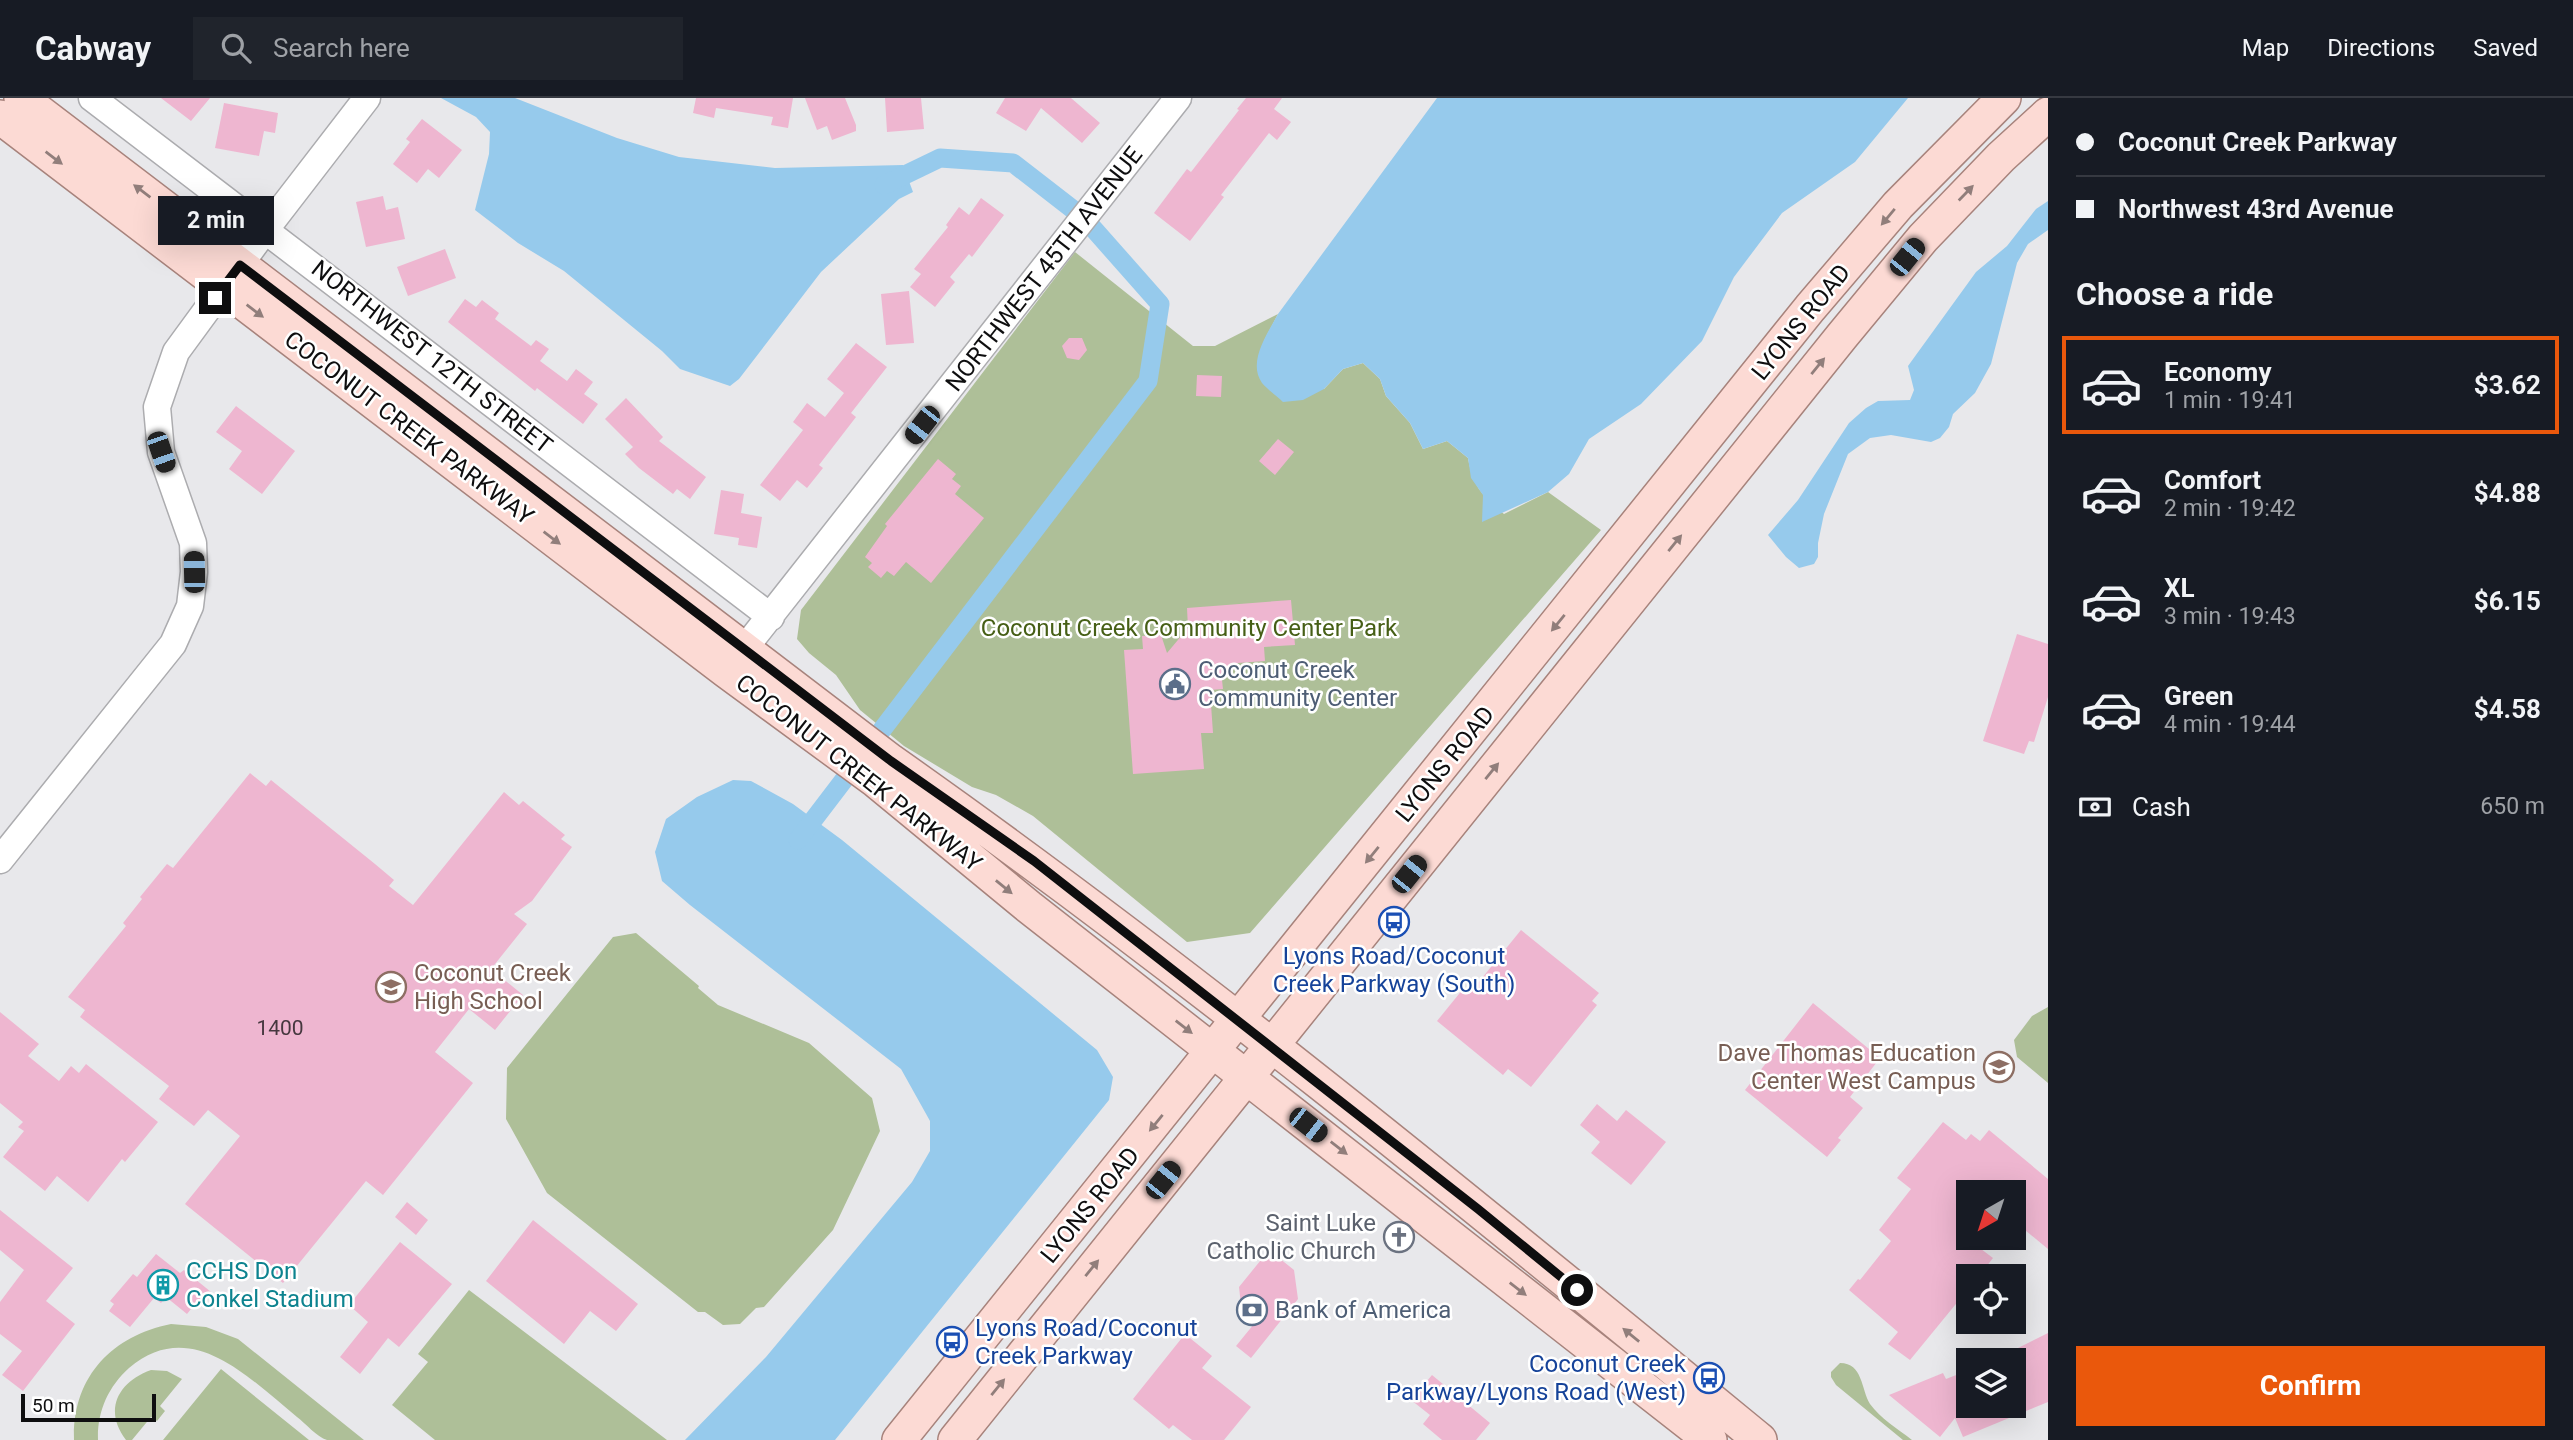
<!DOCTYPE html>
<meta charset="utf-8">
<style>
:root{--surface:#171b24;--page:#20242c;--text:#f1f3f6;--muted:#9ea1a6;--line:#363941;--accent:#ea580c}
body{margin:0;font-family:Roboto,sans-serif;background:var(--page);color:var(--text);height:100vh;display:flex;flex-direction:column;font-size:26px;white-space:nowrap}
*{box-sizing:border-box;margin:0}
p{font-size:23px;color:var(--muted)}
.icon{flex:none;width:38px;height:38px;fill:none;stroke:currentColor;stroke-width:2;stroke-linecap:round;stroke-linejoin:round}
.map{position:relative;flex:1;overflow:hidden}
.details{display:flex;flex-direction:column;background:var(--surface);width:525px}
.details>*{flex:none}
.guide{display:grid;align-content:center;height:154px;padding:0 28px;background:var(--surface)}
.needle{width:46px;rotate:219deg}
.buttons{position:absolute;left:1956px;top:1082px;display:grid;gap:14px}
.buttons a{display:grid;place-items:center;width:70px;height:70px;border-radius:0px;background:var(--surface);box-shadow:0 7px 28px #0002;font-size:35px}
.scale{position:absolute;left:21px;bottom:18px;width:135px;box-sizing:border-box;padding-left:7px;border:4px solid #0e0e0f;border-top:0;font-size:19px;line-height:24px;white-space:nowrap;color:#0e0e0f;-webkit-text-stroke:5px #fff;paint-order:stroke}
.end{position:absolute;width:32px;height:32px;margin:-16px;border:9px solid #0e0e0f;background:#fff;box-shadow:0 0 0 4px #fff}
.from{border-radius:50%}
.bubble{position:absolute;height:49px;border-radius:0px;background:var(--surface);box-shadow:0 7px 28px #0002;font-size:23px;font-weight:700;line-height:49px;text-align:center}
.car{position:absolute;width:21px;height:42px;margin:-21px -10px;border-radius:9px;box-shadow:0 0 5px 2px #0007;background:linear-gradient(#222 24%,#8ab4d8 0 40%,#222 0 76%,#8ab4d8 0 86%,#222 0)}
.guide b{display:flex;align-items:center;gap:24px;height:66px;font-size:26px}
.guide b+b{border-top:2px solid var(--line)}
.guide i{width:18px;height:18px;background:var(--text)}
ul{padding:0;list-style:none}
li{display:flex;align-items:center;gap:21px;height:98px;margin:0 14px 10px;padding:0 14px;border:4px solid transparent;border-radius:0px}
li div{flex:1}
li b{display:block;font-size:26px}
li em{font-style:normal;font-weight:700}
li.selected{border-color:var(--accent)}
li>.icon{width:63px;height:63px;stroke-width:1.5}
h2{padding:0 28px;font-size:32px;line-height:84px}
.pay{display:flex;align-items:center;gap:18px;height:77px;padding:0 28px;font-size:26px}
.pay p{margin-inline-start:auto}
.primary-button{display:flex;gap:14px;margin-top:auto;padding:14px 28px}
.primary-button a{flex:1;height:80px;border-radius:0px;background:var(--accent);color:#fff;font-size:28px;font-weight:700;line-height:80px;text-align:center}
header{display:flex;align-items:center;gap:42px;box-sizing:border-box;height:98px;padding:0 35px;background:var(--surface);border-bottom:2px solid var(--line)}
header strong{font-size:33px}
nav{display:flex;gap:38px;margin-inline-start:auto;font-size:24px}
.search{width:490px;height:63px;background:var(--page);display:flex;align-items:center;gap:18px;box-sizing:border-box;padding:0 24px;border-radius:0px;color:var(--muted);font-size:26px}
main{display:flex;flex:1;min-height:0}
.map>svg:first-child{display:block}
.green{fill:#aebf98}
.water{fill:#96caec}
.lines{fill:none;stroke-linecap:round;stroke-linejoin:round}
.canal{stroke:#96caec;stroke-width:19}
.building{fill:#eeb6d0}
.minor-casing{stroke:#acacaf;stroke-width:29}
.major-casing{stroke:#a7837c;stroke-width:36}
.minor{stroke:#fff;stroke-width:26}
.major{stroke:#fcdad4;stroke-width:33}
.oneway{fill:#917e7b}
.route{stroke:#0e0e0f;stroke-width:9}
.labels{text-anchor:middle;stroke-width:5;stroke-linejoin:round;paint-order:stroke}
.number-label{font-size:21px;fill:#46383f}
.street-label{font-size:24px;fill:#0e0e0f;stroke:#fff}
.park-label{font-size:24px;fill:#465f16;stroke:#fff}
.service-label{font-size:24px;fill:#4e5e75;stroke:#fff;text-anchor:start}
.transit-label{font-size:24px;fill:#164399;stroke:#fff}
.education-label{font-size:24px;fill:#785e54;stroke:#fff;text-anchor:start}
.worship-label{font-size:24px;fill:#5b616d;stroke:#fff;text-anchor:end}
.culture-label{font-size:24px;fill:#0d838f;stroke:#fff;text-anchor:start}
</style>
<header>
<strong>Cabway</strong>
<div class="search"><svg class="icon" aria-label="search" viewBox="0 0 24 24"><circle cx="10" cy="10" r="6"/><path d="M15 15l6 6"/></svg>Search here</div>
<nav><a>Map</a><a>Directions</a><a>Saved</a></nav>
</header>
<main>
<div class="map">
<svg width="2048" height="1342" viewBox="0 0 2048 1342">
<rect width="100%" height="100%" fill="#e8e8eb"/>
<path class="green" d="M1075,154L1193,248H1215L1278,216L1264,243L1324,291L1343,271L1363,265L1380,281L1386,298L1410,325L1423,351L1447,343L1468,360C1473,389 1482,397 1504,416L1548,394L1601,432L1250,835L1187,844L1033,718L996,697L972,689L904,648L860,612L836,577L809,555L797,541L801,512Z
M636,835L699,888L698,890L718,907L809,945L872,1000L880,1033L833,1132L764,1209L756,1210L740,1226L723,1227L705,1214H698L547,1095L506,1021L507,970L613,839Z
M2048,909V985L2017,959L2014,942L2032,918Z
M469,1192L667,1342H435L392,1307L428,1264L418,1256Z
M171,1226L206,1229L238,1241L364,1342C353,1342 337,1342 327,1342C317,1339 305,1325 297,1319C249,1280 191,1217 129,1270C108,1289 97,1314 98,1342H74C72,1280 111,1238 171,1226Z
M1840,1265C1863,1265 1861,1291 1870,1306C1880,1320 1898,1331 1912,1342H1903L1836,1287L1831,1279V1274Z
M221,1271L309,1342H163Z
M151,1272L167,1273L182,1281L160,1308L165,1313L157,1323L151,1319L132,1342H126C103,1312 118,1284 151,1272Z"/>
<path class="water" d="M441,0H515L617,40L679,59L775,70L903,67L913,94L899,101L821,174L739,281L730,288L680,271L662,253L564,173L518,145L475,112L489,56L490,34L476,19Z
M1437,0H1908L1855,64L1782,115L1734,179L1702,243L1641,306L1589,341L1569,376L1548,394L1482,424L1483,397L1471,380L1468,360L1447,343L1423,351L1410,325L1386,298L1380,281L1363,265L1343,271L1324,291L1303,302L1283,304C1277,298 1268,292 1262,285C1247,264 1268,235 1278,216Z
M2048,103V132L2028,146L2017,165L1991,266L1975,295L1953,316L1949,329L1940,340L1931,344L1891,337L1870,340L1848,356L1824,416L1818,445V459L1814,466L1799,470L1786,459L1768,437L1798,402L1849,325L1866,310L1878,303L1910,302L1914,292L1908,268L1976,174L2007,148L2036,111Z
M733,682L751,683L793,706L842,742L1097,952L1113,979L1109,1002L835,1342H685L766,1259L912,1084L930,1053V1023L901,971L690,807L662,783L655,754L666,721L697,699Z"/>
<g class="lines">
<path class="canal" d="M798,742L1148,283L1160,206L1084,120L1013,65L940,60L884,87"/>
</g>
<path class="building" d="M161,0H210L191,23Z
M696,0H793L788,30L771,27L773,19L716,10L714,20L693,15Z
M805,0H845L856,27V33L832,42L827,28L817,32Z
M885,0H921L924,31L887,34Z
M1005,0H1071L1100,25L1082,45L1041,10L1026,33L996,15Z
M1246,0H1282L1274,11L1291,24L1277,42L1269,35L1221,97L1224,99L1190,143L1154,115L1187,71L1191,74L1239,12L1237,11Z
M224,5L278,15L275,35L264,33L259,58L215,50Z
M422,21L462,52L439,80L428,71L417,85L393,66L410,44L406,41Z
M383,98L386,112L398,109L405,141L366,149L356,104Z
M981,100L1004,117L972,159L969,156L950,179L955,184L935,209L910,189L921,176L914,171L948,129L946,127L959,109L969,117Z
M445,151L456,180L408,198L397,169Z
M909,193L914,245L886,247L881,196Z
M465,201L476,209L482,202L499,215L495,221L531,248L536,242L549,251L540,263L567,283L576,271L593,284L584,296L598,306L583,326L537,290L535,293L448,224Z
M1069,240H1082L1087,252L1079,262L1067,260L1062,248Z
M856,245L887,269L851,315L856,319L819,367L823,370L807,390L797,382L780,403L760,387L803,332L793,324L807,305L825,319L844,295L827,281Z
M1197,277L1222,278L1221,299L1196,298Z
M626,300L663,339L659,343L706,379L690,401L677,391L673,396L639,370L625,356L633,349L605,321Z
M236,308L295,353L262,396L229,371L242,353L216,334Z
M1278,341L1294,354L1275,377L1259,363Z
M938,361L956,376L952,381L961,388L955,396L984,420L931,485L906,464L894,478L887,473L881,480L868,469L872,465L865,459L887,428L885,426Z
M721,392L744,396L741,415L762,419L757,450L738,447L739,440L714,436Z
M1291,502L1295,547L1264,549L1265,563L1238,565L1222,582L1223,591L1210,592L1213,635H1201L1204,671L1133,676L1124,552L1143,551L1142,538L1161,537L1167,555L1188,530L1187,510Z
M2017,536L2048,546V599L2034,644L2029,643L2024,656L1983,643Z
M250,675L266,688L271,682L375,766L394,782L389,788L413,807L504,694L519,707L523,703L565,737L561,741L572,749L532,803L514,816L527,826L491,871L523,897L495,932L469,911L435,954L473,985L383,1097L366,1083L283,1185L185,1106L240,1038L208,1012L194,1028L159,1001L169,988L80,919L85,912L68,899L126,828L123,825L142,801L140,799L167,766L173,770Z
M1521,832L1599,895L1592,903L1597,907L1531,989L1508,971L1503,977L1437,923L1463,891L1469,896Z
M1813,905L1880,960L1850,999L1863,1010L1838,1040L1841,1042L1827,1059L1745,992Z
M0,914L39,946L28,958L59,983L71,968L79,975L86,966L158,1024L125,1064L122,1061L88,1104L57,1078L45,1093L3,1059L24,1033L18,1029L23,1024L0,1005Z
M1597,1006L1617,1023L1626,1012L1666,1044L1631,1087L1591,1055L1600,1044L1580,1027Z
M1943,1024L1966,1042L1971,1036L1980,1043L1989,1032L2048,1081V1151L2014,1123V1094H1969V1142L1993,1160L1979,1178H1969V1190L1910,1262L1888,1246L1898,1234L1849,1192L1858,1181L1860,1182L1891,1143L1879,1132L1911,1091L1897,1080Z
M407,1104L428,1122L416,1137L395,1119Z
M0,1112L73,1170L46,1203L75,1226L23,1293L2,1277L22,1253L0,1236V1204L24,1172L0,1152Z
M533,1122L638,1206L616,1233L590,1213L564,1246L486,1183Z
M400,1144L452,1186L399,1249L388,1240L360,1276L340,1259L368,1224L349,1207Z
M1269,1152L1294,1172L1298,1201L1251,1260L1236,1248L1258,1221L1241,1207L1239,1189Z
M156,1156L180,1175L184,1172L211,1194L199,1208L195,1206L187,1216L166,1199L161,1205L154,1200L130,1229L109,1213L114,1206L110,1203L133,1176L137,1179Z
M2048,1235V1304L1963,1339L1955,1320L1940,1339L1889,1297L1943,1275L1946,1281L1969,1272V1307H2014V1252Z
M1185,1236L1212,1258L1202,1270L1251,1309L1224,1342H1192L1173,1327L1169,1331L1133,1301Z
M1432,1277L1490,1325L1476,1342H1442L1423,1326L1430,1317L1411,1302Z"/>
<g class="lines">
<g class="minor-casing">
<path id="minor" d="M92,0L771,519
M733,565L1178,0
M0,762L173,546L190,508L194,474L193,445L161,354L157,309L176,254L266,131L367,0"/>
</g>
<g class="major-casing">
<path id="major" d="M21,0L891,663C1192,875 1476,1109 1760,1342
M0,19L726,573L876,683L1029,809L1710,1342
M899,1342L1810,210L1898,107L2004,0
M955,1342L1842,238L1923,140L2001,59L2048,16"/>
</g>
<use href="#minor" class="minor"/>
<use href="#major" class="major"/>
</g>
<defs><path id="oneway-solid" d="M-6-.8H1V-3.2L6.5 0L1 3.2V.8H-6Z" transform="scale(1.75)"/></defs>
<g class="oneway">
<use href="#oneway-solid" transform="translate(54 60) rotate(37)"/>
<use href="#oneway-solid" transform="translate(142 93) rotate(-143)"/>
<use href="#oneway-solid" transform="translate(1966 95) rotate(-46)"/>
<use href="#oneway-solid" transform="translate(1888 119) rotate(130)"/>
<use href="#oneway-solid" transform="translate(255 213) rotate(37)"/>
<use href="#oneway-solid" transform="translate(1818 268) rotate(-51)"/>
<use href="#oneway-solid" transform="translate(552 440) rotate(37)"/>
<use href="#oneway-solid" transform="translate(1675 445) rotate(-51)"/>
<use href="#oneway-solid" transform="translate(1558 525) rotate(129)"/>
<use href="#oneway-solid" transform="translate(1492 673) rotate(-51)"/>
<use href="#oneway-solid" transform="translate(1372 757) rotate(129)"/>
<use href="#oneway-solid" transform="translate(1004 789) rotate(39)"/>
<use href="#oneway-solid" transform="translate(1184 929) rotate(38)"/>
<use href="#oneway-solid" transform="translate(1156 1025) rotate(129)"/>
<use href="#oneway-solid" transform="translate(1339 1050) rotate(38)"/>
<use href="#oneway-solid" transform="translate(1092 1170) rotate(-51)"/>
<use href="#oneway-solid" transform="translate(1518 1191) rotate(38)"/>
<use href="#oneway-solid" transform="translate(1631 1237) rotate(-141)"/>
<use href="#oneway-solid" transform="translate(998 1289) rotate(-51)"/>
</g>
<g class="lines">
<path class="route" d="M215,200L240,167L891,663L1034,763L1478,1111L1577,1192"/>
</g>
<defs>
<g id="civic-ring" transform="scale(1.575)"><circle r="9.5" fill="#fff" stroke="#5c6f8a" stroke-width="1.5"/><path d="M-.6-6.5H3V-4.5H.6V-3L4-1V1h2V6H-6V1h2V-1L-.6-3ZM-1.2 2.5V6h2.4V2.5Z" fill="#5c6f8a"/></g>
<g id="bus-ring" transform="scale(1.575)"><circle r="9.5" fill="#fff" stroke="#1a4fb4" stroke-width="1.5"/><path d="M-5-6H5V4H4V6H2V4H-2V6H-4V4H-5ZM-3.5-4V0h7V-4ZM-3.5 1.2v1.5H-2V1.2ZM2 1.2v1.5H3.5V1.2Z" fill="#1a4fb4"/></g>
<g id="school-ring" transform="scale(1.575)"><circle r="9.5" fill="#fff" stroke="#8d6e63" stroke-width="1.5"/><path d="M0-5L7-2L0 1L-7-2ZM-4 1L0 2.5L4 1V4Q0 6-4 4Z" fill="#8d6e63"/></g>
<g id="church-ring" transform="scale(1.575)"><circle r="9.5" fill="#fff" stroke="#6b7280" stroke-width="1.5"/><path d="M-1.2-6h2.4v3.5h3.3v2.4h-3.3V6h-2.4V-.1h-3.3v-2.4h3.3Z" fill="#6b7280"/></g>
<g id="building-ring" transform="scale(1.575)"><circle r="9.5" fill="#fff" stroke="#0f9aa8" stroke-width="1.5"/><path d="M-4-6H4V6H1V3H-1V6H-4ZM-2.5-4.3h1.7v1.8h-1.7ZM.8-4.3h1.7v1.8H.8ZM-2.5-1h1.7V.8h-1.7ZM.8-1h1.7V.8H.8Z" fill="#0f9aa8"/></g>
<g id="bank-ring" transform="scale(1.575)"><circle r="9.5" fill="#fff" stroke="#5c6f8a" stroke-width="1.5"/><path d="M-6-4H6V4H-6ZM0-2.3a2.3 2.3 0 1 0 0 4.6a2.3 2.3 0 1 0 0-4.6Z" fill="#5c6f8a"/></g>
</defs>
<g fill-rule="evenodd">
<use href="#civic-ring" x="1175" y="586"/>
<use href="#bus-ring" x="1394" y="824"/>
<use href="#school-ring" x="391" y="889"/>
<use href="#school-ring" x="1999" y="969"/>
<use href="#church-ring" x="1399" y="1139"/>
<use href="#building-ring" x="163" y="1187"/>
<use href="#bank-ring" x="1252" y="1212"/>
<use href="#bus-ring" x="952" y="1244"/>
<use href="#bus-ring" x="1709" y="1280"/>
</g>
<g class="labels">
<g class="number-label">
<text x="280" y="937">1400</text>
</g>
<g class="street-label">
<text transform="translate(1044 171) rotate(-52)" y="8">NORTHWEST 45TH AVENUE</text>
<text transform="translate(1801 224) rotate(-51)" y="8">LYONS ROAD</text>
<text transform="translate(432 259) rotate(38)" y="8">NORTHWEST 12TH STREET</text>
<text transform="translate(409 330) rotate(37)" y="8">COCONUT CREEK PARKWAY</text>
<text transform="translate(1445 666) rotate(-51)" y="8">LYONS ROAD</text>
<text transform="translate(859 675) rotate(38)" y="8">COCONUT CREEK PARKWAY</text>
<text transform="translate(1090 1107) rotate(-51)" y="8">LYONS ROAD</text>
</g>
<g class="park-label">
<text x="1189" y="538">Coconut Creek Community Center Park</text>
</g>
<g class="service-label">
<text x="1198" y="580">Coconut Creek<tspan x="1198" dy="28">Community Center</tspan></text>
<text x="1275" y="1220">Bank of America</text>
</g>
<g class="transit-label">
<text x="1394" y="866">Lyons Road/Coconut<tspan x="1394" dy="28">Creek Parkway (South)</tspan></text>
<text x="975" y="1238" text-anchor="start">Lyons Road/Coconut<tspan x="975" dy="28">Creek Parkway</tspan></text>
<text x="1686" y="1274" text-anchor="end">Coconut Creek<tspan x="1686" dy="28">Parkway/Lyons Road (West)</tspan></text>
</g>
<g class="education-label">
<text x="414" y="883">Coconut Creek<tspan x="414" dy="28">High School</tspan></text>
<text x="1976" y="963" text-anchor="end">Dave Thomas Education<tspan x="1976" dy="28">Center West Campus</tspan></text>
</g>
<g class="worship-label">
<text x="1376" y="1133">Saint Luke<tspan x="1376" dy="28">Catholic Church</tspan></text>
</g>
<g class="culture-label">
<text x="186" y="1181">CCHS Don<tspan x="186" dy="28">Conkel Stadium</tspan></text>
</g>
</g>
</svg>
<div class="buttons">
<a><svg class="needle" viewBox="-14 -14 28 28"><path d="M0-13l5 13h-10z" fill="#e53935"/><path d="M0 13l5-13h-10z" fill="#9ea1a6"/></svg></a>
<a><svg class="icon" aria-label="locate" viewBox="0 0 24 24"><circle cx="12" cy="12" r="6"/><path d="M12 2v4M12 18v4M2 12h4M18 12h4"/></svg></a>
<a><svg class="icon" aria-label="layers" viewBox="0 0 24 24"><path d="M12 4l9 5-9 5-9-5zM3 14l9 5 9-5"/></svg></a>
</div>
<div class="scale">50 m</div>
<i class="end from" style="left:1577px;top:1192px"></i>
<i class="end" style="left:215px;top:200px"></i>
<div class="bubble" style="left:158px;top:98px;width:116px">2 min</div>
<i class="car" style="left:1907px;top:159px;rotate:39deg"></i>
<i class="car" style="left:922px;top:327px;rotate:218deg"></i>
<i class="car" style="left:161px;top:354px;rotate:161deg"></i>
<i class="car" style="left:194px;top:474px;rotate:359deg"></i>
<i class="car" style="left:1409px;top:776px;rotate:39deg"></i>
<i class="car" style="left:1308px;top:1027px;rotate:128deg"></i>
<i class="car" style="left:1163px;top:1082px;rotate:39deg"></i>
</div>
<section class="details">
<div class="guide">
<b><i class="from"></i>Coconut Creek Parkway</b>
<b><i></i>Northwest 43rd Avenue</b>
</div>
<h2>Choose a ride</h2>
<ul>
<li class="selected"><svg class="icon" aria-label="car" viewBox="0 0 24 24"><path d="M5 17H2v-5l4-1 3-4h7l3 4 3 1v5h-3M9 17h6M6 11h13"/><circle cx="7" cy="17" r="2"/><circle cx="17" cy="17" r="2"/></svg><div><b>Economy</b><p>1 min · 19:41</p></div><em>$3.62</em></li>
<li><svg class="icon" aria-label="car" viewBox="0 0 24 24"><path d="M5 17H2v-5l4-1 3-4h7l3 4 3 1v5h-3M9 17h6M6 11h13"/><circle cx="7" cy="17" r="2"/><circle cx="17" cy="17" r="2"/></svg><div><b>Comfort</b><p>2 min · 19:42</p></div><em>$4.88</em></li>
<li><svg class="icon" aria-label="car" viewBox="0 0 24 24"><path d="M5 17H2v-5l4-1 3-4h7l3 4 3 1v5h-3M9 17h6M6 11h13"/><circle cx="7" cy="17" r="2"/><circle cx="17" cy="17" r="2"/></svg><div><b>XL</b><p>3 min · 19:43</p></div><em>$6.15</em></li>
<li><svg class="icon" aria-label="car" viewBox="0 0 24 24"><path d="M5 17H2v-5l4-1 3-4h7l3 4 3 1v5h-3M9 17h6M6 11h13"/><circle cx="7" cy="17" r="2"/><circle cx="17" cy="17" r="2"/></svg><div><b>Green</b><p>4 min · 19:44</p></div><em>$4.58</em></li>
</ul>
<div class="pay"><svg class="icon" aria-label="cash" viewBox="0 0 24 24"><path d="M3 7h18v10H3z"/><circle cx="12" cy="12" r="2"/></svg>Cash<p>650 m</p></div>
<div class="primary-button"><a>Confirm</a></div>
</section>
</main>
